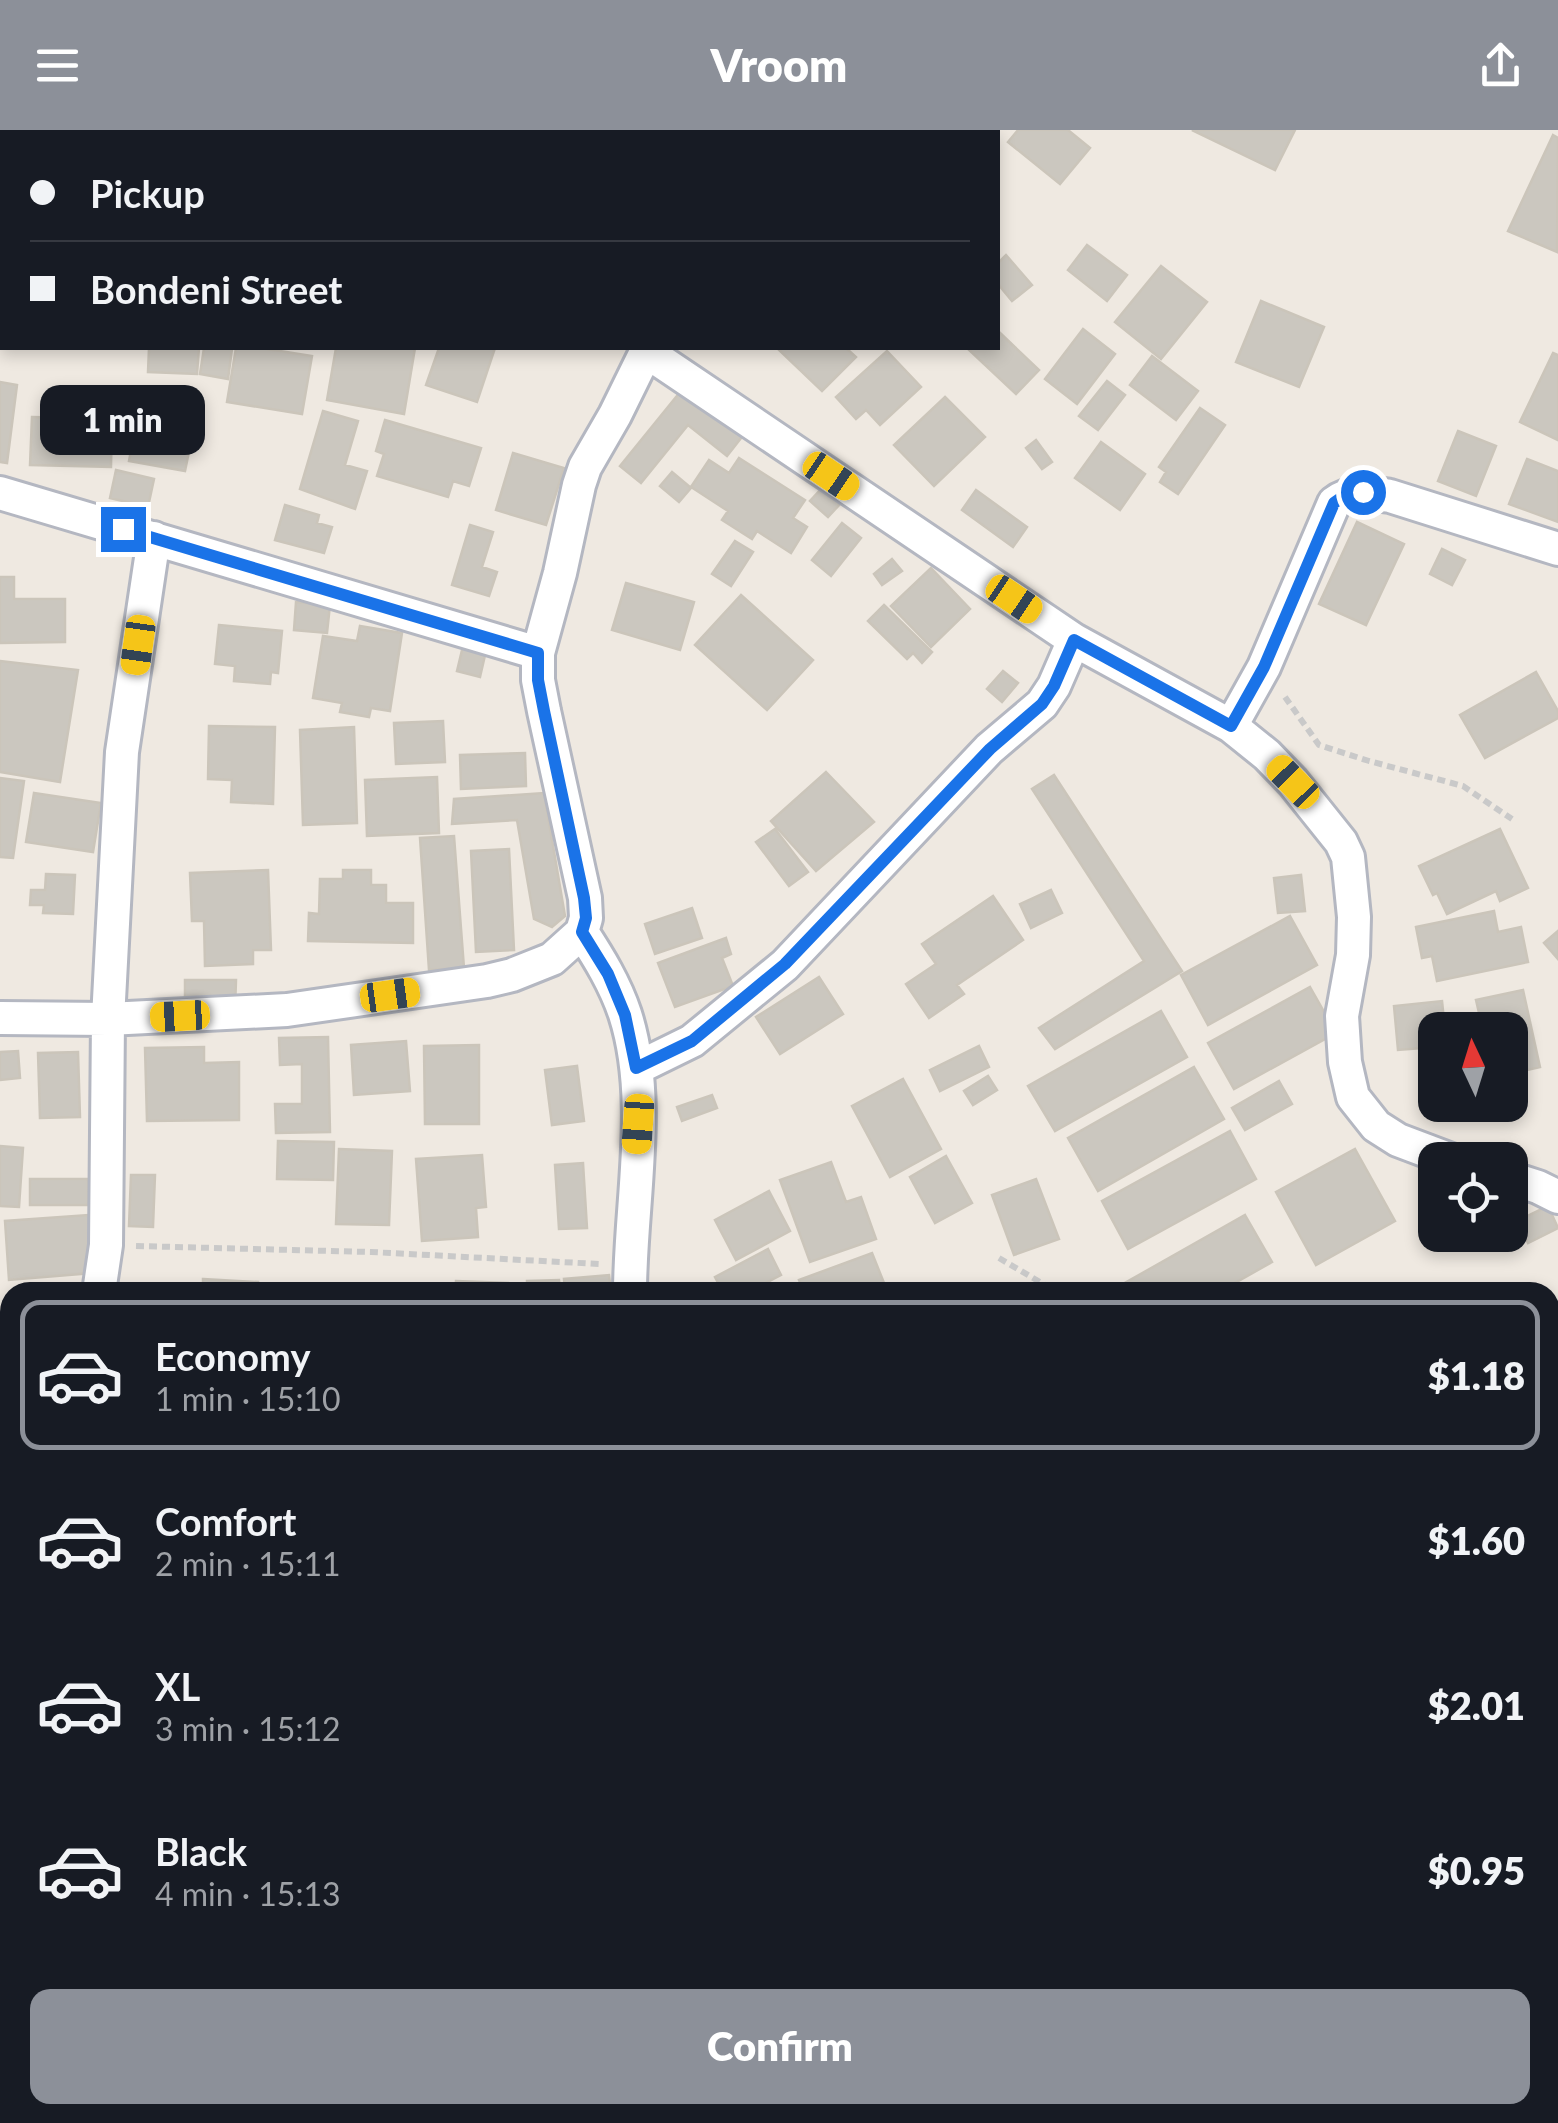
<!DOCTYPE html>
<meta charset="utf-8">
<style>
:root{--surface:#171b24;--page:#242831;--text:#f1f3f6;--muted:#9ea1a6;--line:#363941;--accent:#8c9099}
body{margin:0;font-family:Lato,sans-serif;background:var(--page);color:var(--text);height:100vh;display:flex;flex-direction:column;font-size:38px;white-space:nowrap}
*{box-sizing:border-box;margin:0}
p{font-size:32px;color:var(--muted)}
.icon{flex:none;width:55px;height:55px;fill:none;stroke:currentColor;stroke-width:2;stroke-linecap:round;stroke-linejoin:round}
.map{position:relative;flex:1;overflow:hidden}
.details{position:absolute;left:0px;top:1152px;width:1560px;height:842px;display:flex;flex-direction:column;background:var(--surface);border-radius:30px 30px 0 0;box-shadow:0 5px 15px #0003}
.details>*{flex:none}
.banner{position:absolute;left:0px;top:0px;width:1000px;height:220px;box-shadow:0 5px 15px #0003;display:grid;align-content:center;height:220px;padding:0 30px;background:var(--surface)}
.needle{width:65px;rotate:356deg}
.buttons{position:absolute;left:1418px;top:882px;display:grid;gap:20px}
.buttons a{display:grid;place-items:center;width:110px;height:110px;border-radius:20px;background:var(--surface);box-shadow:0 5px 15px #0003;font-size:50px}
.end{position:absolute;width:45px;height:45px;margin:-22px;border:12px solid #1a73e8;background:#fff;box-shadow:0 0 0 5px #fff}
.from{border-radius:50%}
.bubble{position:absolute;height:70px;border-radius:20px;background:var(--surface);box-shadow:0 5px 15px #0003;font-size:32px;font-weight:800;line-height:70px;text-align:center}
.car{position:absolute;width:30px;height:60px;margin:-30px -15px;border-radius:12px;box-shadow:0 0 8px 2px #0007;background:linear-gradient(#f5c518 24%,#345 0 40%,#f5c518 0 76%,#345 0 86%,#f5c518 0)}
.banner b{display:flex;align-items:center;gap:35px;height:95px;font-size:38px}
.banner b+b{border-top:2px solid var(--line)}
.banner i{width:25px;height:25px;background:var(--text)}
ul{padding:18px 0 0;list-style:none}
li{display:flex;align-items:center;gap:30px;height:150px;margin:0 20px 15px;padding:0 10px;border:5px solid transparent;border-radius:20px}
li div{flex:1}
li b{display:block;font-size:38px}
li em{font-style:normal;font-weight:800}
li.on{border-color:var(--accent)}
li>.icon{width:90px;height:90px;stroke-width:1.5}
.action{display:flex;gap:20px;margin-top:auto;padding:20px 30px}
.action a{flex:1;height:115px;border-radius:20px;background:var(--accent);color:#fff;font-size:40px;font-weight:800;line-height:115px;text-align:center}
header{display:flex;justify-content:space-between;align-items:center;height:130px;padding:0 30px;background:var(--accent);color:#fff;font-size:45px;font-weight:800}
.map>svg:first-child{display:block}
.building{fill:#cbc7bf;stroke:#cbc5ba;stroke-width:2.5}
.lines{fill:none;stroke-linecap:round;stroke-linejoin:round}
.minor-casing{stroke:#b4b7c1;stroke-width:38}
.path{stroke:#c9c9c9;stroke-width:6;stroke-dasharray:8 5;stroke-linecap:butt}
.minor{stroke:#fff;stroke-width:32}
.route{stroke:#1a73e8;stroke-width:12}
</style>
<header><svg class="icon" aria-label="menu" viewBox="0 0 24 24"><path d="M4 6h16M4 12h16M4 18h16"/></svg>Vroom<svg class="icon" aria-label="share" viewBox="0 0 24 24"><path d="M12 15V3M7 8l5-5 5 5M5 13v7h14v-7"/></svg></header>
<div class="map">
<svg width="1558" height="1993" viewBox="0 0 1558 1993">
<rect width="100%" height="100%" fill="#efe9e1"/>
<path class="building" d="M301,0H372L362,2H302Z
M509,0H591L590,2H516Z
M1018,0H1068L1090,18L1060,54L1008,12Z
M1192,0H1295L1275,40Z
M1553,5L1558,8L1557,122L1508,101Z
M1087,115L1127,145L1107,171L1068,140Z
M1006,125L1032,155L1012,171L998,154V133Z
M1161,136L1207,172L1161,229L1115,192Z
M1261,171L1324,197L1299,257L1236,232Z
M1083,199L1115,224L1077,274L1045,249Z
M998,201L1039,240L1016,264L967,218H998Z
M149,218H199L197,244L148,242Z
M204,218L232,219L228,249L200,244Z
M236,218H261L312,226L302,284L227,272Z
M336,218H415L404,284L327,270Z
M439,218H495L477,272L426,255Z
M777,218H846L856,227L822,261Z
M887,221L921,257L880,295L866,280L856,289L836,267Z
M1553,223L1558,225V310L1520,292Z
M1152,226L1198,261L1176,290L1130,255Z
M1107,251L1125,265L1098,300L1079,286Z
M0,252L17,255L7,333L0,332Z
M685,256L745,303L727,326L688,295L641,353L620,336Z
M142,263L199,273L185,341L129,331Z
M945,267L985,307L934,356L894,315Z
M1200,278L1225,295L1178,364L1160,352L1166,342L1159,337Z
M323,281L358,291L345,335L367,341L355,379L300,359Z
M32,287L112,289L111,337L30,335Z
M385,290L481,318L469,356L453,351L448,367L377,346L384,324L376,321Z
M1458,301L1496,316L1476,366L1438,351Z
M1036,310L1052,332L1042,339L1026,318Z
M1101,312L1145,344L1120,380L1075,348Z
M513,323L564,338L546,395L496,380Z
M739,328L805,370L793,388L807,397L791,423L757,401L752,409L722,390L728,381L691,357L709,330L729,343Z
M1527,329L1558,341V392L1509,374Z
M116,340L154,349L148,377L110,368Z
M672,342L691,358L679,372L660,356Z
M823,357L841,373L828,387L810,371Z
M976,360L1027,397L1013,417L962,380Z
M285,375L319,385L317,393L332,397L324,423L275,410Z
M1357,392L1404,414L1366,495L1319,474Z
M842,393L861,408L831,446L812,430Z
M470,395L493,402L482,437L497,442L489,466L452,455Z
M735,411L753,422L731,456L712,444Z
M1442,419L1465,430L1452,455L1430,444Z
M892,429L902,441L882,455L874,444Z
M931,438L970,479L931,517L891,476Z
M0,447H14V469H65V512L0,513Z
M626,453L694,472L680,520L612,500Z
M741,465L813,530L767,580L695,515Z
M296,472L330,475L327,503L294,500Z
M884,475L932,522L922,533L913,523L907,529L868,491Z
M219,495L282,501L278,543L271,542L270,554L234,551L235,536L215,534Z
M360,496L402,503L390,581L371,578L369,587L340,582L342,573L313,568L323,506L357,511Z
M463,516L486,521L480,547L457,541Z
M0,531L78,540L60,652L0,642Z
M1003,541L1018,553L1002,572L987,559Z
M1536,542L1558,581V588L1485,628L1460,585Z
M443,591L445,632L396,634L394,593Z
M209,596L275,597L273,674L231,672L232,650L208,649Z
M354,597L357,693L303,695L300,600Z
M525,623L526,656L461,659L460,625Z
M826,642L874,692L816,741L771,691Z
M1054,645L1182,841L1055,919L1039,898L1144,831L1032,659Z
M437,647L439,703L367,706L365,650Z
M0,648L24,651L13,728L0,727Z
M34,663L101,673L93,722L26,712Z
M544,663L565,786L552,797L534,789L517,690L452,694L454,669Z
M775,699L808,742L789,756L756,712Z
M1500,699L1528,758L1500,771L1496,761L1447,784L1437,763L1433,765L1419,736Z
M454,706L464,838L429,840L420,708Z
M509,719L514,820L476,822L471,721Z
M268,740L271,820H253V834L205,836L204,791H192L190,743Z
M343,740H371V755H386V773H413V813L308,811L309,783L319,784L320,749H343Z
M46,744L75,745L73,784L43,783L44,775H30L31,760H45Z
M1301,745L1305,781L1278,783L1274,748Z
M1051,760L1062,783L1031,798L1020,774Z
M993,766L1023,810L957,855L964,864L929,888L906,854L936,834L922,814Z
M692,778L702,808L655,824L645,794Z
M1494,781L1498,802L1521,797L1528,832L1437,851L1432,826L1422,828L1416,797Z
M1290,786L1317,835L1208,895L1181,845Z
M1558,801V829L1544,813Z
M726,808L731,824L722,828L733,856L675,877L658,833Z
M819,847L843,884L780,924L756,887Z
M185,850H236L235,880L185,881Z
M1310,857L1336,903L1234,959L1208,913Z
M1523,860L1540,937L1510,944V900H1483L1476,870Z
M1442,871L1445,900H1435V917L1398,920L1394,876Z
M1161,881L1187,927L1055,1001L1028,956Z
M328,907L330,1002L276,1003L275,974H302V934L280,935L279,908Z
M406,911L410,961L354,965L351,915Z
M479,915V994H425L424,916Z
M979,916L989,937L940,961L930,940Z
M204,917V933L239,932V990L147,991L145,918Z
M18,921L20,948L0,950V922Z
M78,922L80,987L40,988L38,923Z
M577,936L584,991L552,995L545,940Z
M1194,937L1224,989L1098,1061L1068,1008Z
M988,946L997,960L973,975L964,961Z
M903,949L941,1019L890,1047L852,976Z
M1279,951L1292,974L1245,1000L1232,978Z
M712,965L717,978L682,991L677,977Z
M1230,1001L1256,1049L1128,1119L1102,1071Z
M278,1011L334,1012L333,1050L277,1049Z
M0,1016L23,1018L19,1077L0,1076Z
M339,1019L392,1021L389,1095L336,1094Z
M1355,1019L1395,1091L1316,1135L1276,1062Z
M482,1025L486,1077L476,1078L478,1107L422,1111L416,1029Z
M946,1026L972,1073L935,1093L910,1047Z
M831,1032L846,1072L861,1067L876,1109L810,1132L780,1050Z
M583,1033L587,1098L559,1099L555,1035Z
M131,1045H155L153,1097L129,1096Z
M30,1049H88V1075H30Z
M1036,1049L1059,1109L1014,1125L992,1065Z
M769,1061L790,1101L736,1130L715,1090Z
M1548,1076L1558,1098L1528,1113L1517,1091Z
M88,1085L92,1143L9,1150L5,1091Z
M1245,1085L1272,1132L1219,1162H1128L1123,1154Z
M768,1119L781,1145L748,1162H723L715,1147Z
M872,1123L884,1153L857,1162H804L799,1150Z
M609,1145L611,1162H565L564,1149Z
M203,1149L258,1152L257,1162H203Z
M559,1150L560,1162H527V1151Z
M456,1151L508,1153V1162H455Z
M0,1254L10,1255V1336L0,1335Z
M1558,1352V1375L1550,1378V1354Z
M0,1547L10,1554L9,1611L0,1604Z
M10,1795V1880L0,1870V1800Z
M1550,1977H1558V1993H1506V1985H1550Z
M601,1985H635L620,1993H605Z
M1262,1985H1282V1993H1261Z
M1293,1985H1342L1339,1993H1291Z"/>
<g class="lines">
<g class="minor-casing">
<path id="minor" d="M161,0L162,2
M417,2L422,0
M668,2L670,0
M647,222L1074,510L1231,596L1267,625L1293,652L1341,712L1348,727L1354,787L1353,825L1342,886L1345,932L1353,967L1376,996L1398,1010L1451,1030
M0,363L538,523
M1231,596L1264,537L1334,373C1352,359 1370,363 1390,366L1558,419
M582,802C599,828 615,854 625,884C653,971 630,1073 630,1162
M0,888L108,889L287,880L487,851L512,845L552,829L582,802L586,788L585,768L544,581L538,550V523L560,443L579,355L585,337L615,285L648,218
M637,938L692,911L785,835L989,619L1042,574L1054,556L1074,510
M1510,1048L1538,1057L1558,1067
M99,1162L106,1115L108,889L122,622L154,408
M0,1357L10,1359
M1550,1404L1558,1403
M0,1489L10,1488
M705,1985L708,1993
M1181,1985L1183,1993
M108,1993L120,1985
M740,1993L755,1985"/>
</g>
<path class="path" d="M790,0L793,2
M1285,567L1319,615L1369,631L1463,656L1512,689
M136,1116L371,1122L599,1134
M999,1128L1057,1162
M1550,1592L1558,1588"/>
<use href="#minor" class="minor"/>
</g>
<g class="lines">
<path class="route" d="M123,399L538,523V550L544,581L584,768L586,788L582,802L608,844L625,885L636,938L692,911L785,834L990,619L1042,574L1054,556L1074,510L1231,596L1264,537L1334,373L1344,366L1363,362"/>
</g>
</svg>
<div class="buttons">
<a><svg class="needle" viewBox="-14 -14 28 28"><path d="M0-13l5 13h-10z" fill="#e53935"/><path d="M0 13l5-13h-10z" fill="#9ea1a6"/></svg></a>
<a><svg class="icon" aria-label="locate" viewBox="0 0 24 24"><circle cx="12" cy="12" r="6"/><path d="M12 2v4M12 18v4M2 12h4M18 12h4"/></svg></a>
</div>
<i class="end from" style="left:1363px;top:362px"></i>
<i class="end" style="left:123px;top:399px"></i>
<div class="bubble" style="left:40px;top:255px;width:165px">1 min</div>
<i class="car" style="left:831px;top:346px;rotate:124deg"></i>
<i class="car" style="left:1014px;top:469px;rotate:124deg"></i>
<i class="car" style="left:138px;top:515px;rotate:188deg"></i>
<i class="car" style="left:1293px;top:652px;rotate:316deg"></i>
<i class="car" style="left:390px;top:865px;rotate:82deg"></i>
<i class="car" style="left:180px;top:886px;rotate:267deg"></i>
<i class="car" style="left:638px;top:994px;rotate:184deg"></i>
<div class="banner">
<b><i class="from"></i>Pickup</b>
<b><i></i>Bondeni Street</b>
</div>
<section class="details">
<ul>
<li class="on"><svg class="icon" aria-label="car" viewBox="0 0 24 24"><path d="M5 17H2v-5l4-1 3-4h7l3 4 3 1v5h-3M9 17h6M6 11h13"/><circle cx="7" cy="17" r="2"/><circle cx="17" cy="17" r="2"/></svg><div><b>Economy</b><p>1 min · 15:10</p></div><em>$1.18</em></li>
<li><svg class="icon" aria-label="car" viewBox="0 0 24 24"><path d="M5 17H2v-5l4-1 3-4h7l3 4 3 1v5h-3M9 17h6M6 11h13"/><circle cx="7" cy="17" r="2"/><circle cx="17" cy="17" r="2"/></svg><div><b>Comfort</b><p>2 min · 15:11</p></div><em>$1.60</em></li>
<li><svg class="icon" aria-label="car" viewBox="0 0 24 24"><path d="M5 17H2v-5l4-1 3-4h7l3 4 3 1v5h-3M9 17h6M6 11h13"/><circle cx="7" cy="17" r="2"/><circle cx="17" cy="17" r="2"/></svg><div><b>XL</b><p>3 min · 15:12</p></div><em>$2.01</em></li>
<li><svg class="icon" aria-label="car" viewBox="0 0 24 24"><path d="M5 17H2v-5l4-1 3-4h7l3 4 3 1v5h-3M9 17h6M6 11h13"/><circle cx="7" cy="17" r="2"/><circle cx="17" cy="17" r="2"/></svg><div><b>Black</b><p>4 min · 15:13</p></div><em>$0.95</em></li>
</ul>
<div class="action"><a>Confirm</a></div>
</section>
</div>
